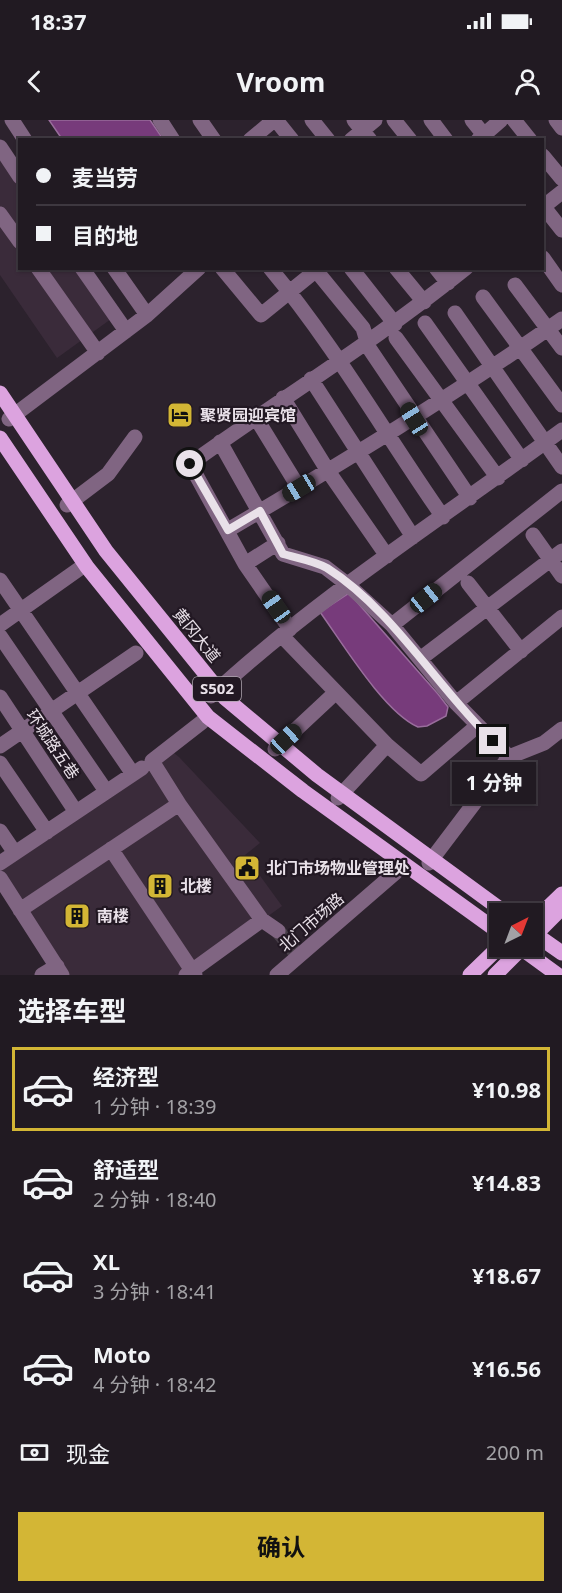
<!DOCTYPE html>
<html lang="zh">
<meta charset="utf-8">
<style>
:root{--surface:#211a22;--page:#2d272f;--text:#f1f3f6;--muted:#a2a1a5;--line:#3e3840;--accent:#d3b635}
body{margin:0;font-family:"Noto Sans","Noto Sans SC",sans-serif;background:var(--page);color:var(--text);height:100vh;display:flex;flex-direction:column;font-size:22px;white-space:nowrap}
*{box-sizing:border-box;margin:0}
p{font-size:20px;color:var(--muted)}
.icon{flex:none;width:33px;height:33px;fill:none;stroke:currentColor;stroke-width:2;stroke-linecap:round;stroke-linejoin:round}
.map{position:relative;height:855px;overflow:hidden}
.sheet{display:flex;flex-direction:column;background:var(--surface);flex:1}
.sheet>*{flex:none}
.hud{position:absolute;left:18px;top:18px;width:526px;height:132px;border-radius:0px;box-shadow:0 2px 4px #0004,0 0 0 2px var(--line);display:grid;align-content:center;height:132px;padding:0 18px;background:var(--surface)}
.needle{width:39px;rotate:42deg}
.buttons{position:absolute;left:489px;top:783px;display:grid;gap:12px}
.buttons a{display:grid;place-items:center;width:54px;height:54px;border-radius:0px;background:var(--surface);box-shadow:0 2px 4px #0004,0 0 0 2px var(--line);font-size:30px}
.end{position:absolute;width:27px;height:27px;margin:-14px;border:8px solid #e9e1e9;background:#111;box-shadow:0 0 0 3px #111}
.from{border-radius:50%}
.bubble{position:absolute;height:42px;border-radius:0px;background:var(--surface);box-shadow:0 2px 4px #0004,0 0 0 2px var(--line);font-size:20px;font-weight:700;line-height:42px;text-align:center}
.car{position:absolute;width:18px;height:36px;margin:-18px -9px;border-radius:8px;box-shadow:0 0 4px 2px #0007;background:linear-gradient(#222 24%,#8ab4d8 0 40%,#222 0 76%,#8ab4d8 0 86%,#222 0)}
.hud b{display:flex;align-items:center;gap:21px;height:57px;font-size:22px}
.hud b+b{border-top:2px solid var(--line)}
.hud i{width:15px;height:15px;background:var(--text)}
ul{padding:0;list-style:none}
li{display:flex;align-items:center;gap:18px;height:84px;margin:0 12px 9px;padding:0 6px;border:3px solid transparent;border-radius:0px}
li div{flex:1}
li b{display:block;font-size:22px}
li em{font-style:normal;font-weight:700}
li.on{border-color:var(--accent)}
li>.icon{width:54px;height:54px;stroke-width:1.5}
h2{padding:0 18px;font-size:27px;line-height:72px}
.pay{display:flex;align-items:center;gap:15px;height:66px;padding:0 18px;font-size:22px}
.pay p{margin-inline-start:auto}
.button{display:flex;gap:12px;margin-top:auto;padding:12px 18px}
.button a{flex:1;height:69px;border-radius:0px;background:var(--accent);color:#111;font-size:24px;font-weight:700;line-height:69px;text-align:center}
.status{display:flex;justify-content:space-between;align-items:center;height:42px;padding:0 30px;background:var(--surface);direction:ltr}
.status svg{height:16px;fill:currentColor}
header{display:flex;justify-content:space-between;align-items:center;height:78px;padding:0 18px;background:var(--surface);font-size:27px;font-weight:700}
.map>svg:first-child{display:block}
.built{fill:#3a2b3a}
.water{fill:#773b7b;stroke:#996d9c;stroke-width:1.5}
.lines{fill:none;stroke-linecap:round;stroke-linejoin:round}
.minor-tunnel{stroke:#483f49;stroke-width:15;stroke-dasharray:15 8;stroke-linecap:butt}
.minor{stroke:#806582;stroke-width:15}
.major{stroke:#dca3df;stroke-width:15}
.route{stroke:#e9e1e9;stroke-width:8}
.labels{text-anchor:middle;stroke-width:4.5;stroke-linejoin:round;paint-order:stroke}
.shield{fill:#221823;stroke:#ada5ae;stroke-width:1.5}
.shield-label{font-size:15px;font-weight:bold;fill:#e9e1e9}
.poi-label{font-size:16px;font-weight:bold;fill:#e9e1e9;stroke:#221823;text-anchor:start}
.street-label{font-size:16px;fill:#e9e1e9;stroke:#221823}
</style>
<div class="status"><b>18:37</b><svg viewBox="0 0 49 12"><path d="M0 12V9h3v3zM5 12V6h3v6zM10 12V3h3v9zM15 12V0h3v12zM26 1h20v11H26zM47 4h2v5h-2z"/></svg></div>
<header><svg class="icon" aria-label="back" viewBox="0 0 24 24"><path d="M15 5l-7 7 7 7"/></svg>Vroom<svg class="icon" aria-label="person" viewBox="0 0 24 24"><circle cx="12" cy="8" r="4"/><path d="M4 21q1-7 8-7t8 7"/></svg></header>
<div class="map">
<svg width="562" height="855" viewBox="0 0 562 855">
<rect width="100%" height="100%" fill="#2c222d"/>
<path class="built" d="M0,36L19,65L20,148L76,149L111,199L57,238L0,155Z
M169,629L179,637L260,723L245,735L282,786L186,855H62L0,758V743Z"/>
<path class="water" d="M49,0H150L163,19H62Z
M349,473L438,574L448,587L446,596L427,606L418,607C384,592 343,524 320,492Z"/>
<g class="lines">
<path class="minor-tunnel" d="M278,811L295,832"/>
<path class="minor" d="M12,0L25,20
M160,0L173,20
M200,0L214,20
M276,0L292,20
M312,0L328,20
M354,0L370,20
M394,0L410,20
M431,0L446,20
M472,0L488,20
M514,0L530,20
M556,0L562,8
M250,20L274,0
M351,20L375,0
M478,20L501,0
M0,27L20,57
M543,36L562,59
M543,86L562,110
M543,87L562,72
M0,94L20,122
M543,138L562,165
M38,148L98,233
M82,148L126,211
M114,148L147,195
M222,148L261,195L319,148
M270,148C335,226 385,314 443,397
M314,148L363,208L369,228L470,378
M351,148L395,204
M396,148L424,182
M436,148L448,163
M515,165L562,228
M483,177L562,285
M455,193L562,347
M425,203L522,340
M396,218L498,358
M311,259L413,417
M283,278L328,351L387,436
M256,298L299,368
M9,299L147,195L199,148
M220,322L283,434L325,447L347,464L392,505L456,583L509,637
M67,385L108,354L135,317
M228,410C342,343 454,275 562,199
M533,415L562,456
M245,444L278,423
M0,460L133,654
M468,463L521,531
M0,505L79,449
M392,505L562,371
M290,509L245,444L190,344C282,278 378,219 466,148
M0,516L106,671
M282,516L387,625L338,678
M420,539L562,431
M211,576C319,476 444,397 562,310
M0,577L76,692
M456,583L562,497
M202,602L152,641L179,684L262,800
M387,625L421,654L477,606
M0,626L136,533
M275,629L335,573
M0,643L47,712
M0,711L15,733
M111,729L195,855
M0,743L142,648
M429,743L509,637L544,623L562,609
M0,758L62,855
M20,790L179,684
M42,855L57,846
M186,855L262,800L278,811
M277,855L396,752"/>
<path class="major" d="M0,273L106,431L225,578L317,655L507,794
M0,318L87,447L208,597L303,671L500,813
M532,803L562,774
M532,812L562,833
M532,818L562,788
M518,826L558,855
M470,855L500,826
M495,855L524,826"/>
</g>
<g class="lines">
<path class="route" d="M190,344L228,410L260,391L283,434C297,438 315,441 327,448C392,489 438,568 493,621"/>
</g>
<defs>
<g id="hotel-square" transform="scale(1.35)"><rect x="-9" y="-9" width="18" height="18" rx="4" fill="#d3b635" stroke="#221823"/><path d="M-6-4.5h1.5V1H6V5H4.5V3h-9V5H-6ZM-4 0a1.8 1.8 0 1 1 3.6 0ZM.5 0V-2.5h3Q6-2.5 6 0Z" fill="#111"/></g>
<g id="civic-square" transform="scale(1.35)"><rect x="-9" y="-9" width="18" height="18" rx="4" fill="#d3b635" stroke="#221823"/><path d="M-.6-6.5H3V-4.5H.6V-3L4-1V1h2V6H-6V1h2V-1L-.6-3ZM-1.2 2.5V6h2.4V2.5Z" fill="#111"/></g>
<g id="building-square" transform="scale(1.35)"><rect x="-9" y="-9" width="18" height="18" rx="4" fill="#d3b635" stroke="#221823"/><path d="M-4-6H4V6H1V3H-1V6H-4ZM-2.5-4.3h1.7v1.8h-1.7ZM.8-4.3h1.7v1.8H.8ZM-2.5-1h1.7V.8h-1.7ZM.8-1h1.7V.8H.8Z" fill="#111"/></g>
</defs>
<g fill-rule="evenodd">
<use href="#hotel-square" x="180" y="295"/>
<use href="#civic-square" x="247" y="748"/>
<use href="#building-square" x="160" y="766"/>
<use href="#building-square" x="77" y="796"/>
</g>
<g class="labels">
<rect class="shield" x="193" y="557" width="48" height="24" rx="4.5"/>
<g class="shield-label">
<text x="217" y="574">S502</text>
</g>
<g class="poi-label">
<text x="200" y="301">聚贤园迎宾馆</text>
<text x="266" y="754">北门市场物业管理处</text>
<text x="180" y="772">北楼</text>
<text x="97" y="802">南楼</text>
</g>
<g class="street-label">
<text transform="translate(197 515) rotate(51)" y="6">黄冈大道</text>
<text transform="translate(53 624) rotate(56)" y="6">环城路五巷</text>
<text transform="translate(311 802) rotate(-41)" y="6">北门市场路</text>
</g>
</g>
</svg>
<div class="buttons">
<a><svg class="needle" viewBox="-14 -14 28 28"><path d="M0-13l5 13h-10z" fill="#e53935"/><path d="M0 13l5-13h-10z" fill="#a2a1a5"/></svg></a>
</div>
<i class="end from" style="left:190px;top:344px"></i>
<i class="end" style="left:493px;top:621px"></i>
<div class="bubble" style="left:452px;top:642px;width:84px">1 分钟</div>
<i class="car" style="left:414px;top:299px;rotate:328deg"></i>
<i class="car" style="left:299px;top:368px;rotate:239deg"></i>
<i class="car" style="left:426px;top:478px;rotate:51deg"></i>
<i class="car" style="left:276px;top:487px;rotate:325deg"></i>
<i class="car" style="left:286px;top:619px;rotate:47deg"></i>
<div class="hud">
<b><i class="from"></i>麦当劳</b>
<b><i></i>目的地</b>
</div>
</div>
<section class="sheet">
<h2>选择车型</h2>
<ul>
<li class="on"><svg class="icon" aria-label="car" viewBox="0 0 24 24"><path d="M5 17H2v-5l4-1 3-4h7l3 4 3 1v5h-3M9 17h6M6 11h13"/><circle cx="7" cy="17" r="2"/><circle cx="17" cy="17" r="2"/></svg><div><b>经济型</b><p>1 分钟 · 18:39</p></div><em>¥10.98</em></li>
<li><svg class="icon" aria-label="car" viewBox="0 0 24 24"><path d="M5 17H2v-5l4-1 3-4h7l3 4 3 1v5h-3M9 17h6M6 11h13"/><circle cx="7" cy="17" r="2"/><circle cx="17" cy="17" r="2"/></svg><div><b>舒适型</b><p>2 分钟 · 18:40</p></div><em>¥14.83</em></li>
<li><svg class="icon" aria-label="car" viewBox="0 0 24 24"><path d="M5 17H2v-5l4-1 3-4h7l3 4 3 1v5h-3M9 17h6M6 11h13"/><circle cx="7" cy="17" r="2"/><circle cx="17" cy="17" r="2"/></svg><div><b>XL</b><p>3 分钟 · 18:41</p></div><em>¥18.67</em></li>
<li><svg class="icon" aria-label="car" viewBox="0 0 24 24"><path d="M5 17H2v-5l4-1 3-4h7l3 4 3 1v5h-3M9 17h6M6 11h13"/><circle cx="7" cy="17" r="2"/><circle cx="17" cy="17" r="2"/></svg><div><b>Moto</b><p>4 分钟 · 18:42</p></div><em>¥16.56</em></li>
</ul>
<div class="pay"><svg class="icon" aria-label="cash" viewBox="0 0 24 24"><path d="M3 7h18v10H3z"/><circle cx="12" cy="12" r="2"/></svg>现金<p>200 m</p></div>
<div class="button"><a>确认</a></div>
</section>
